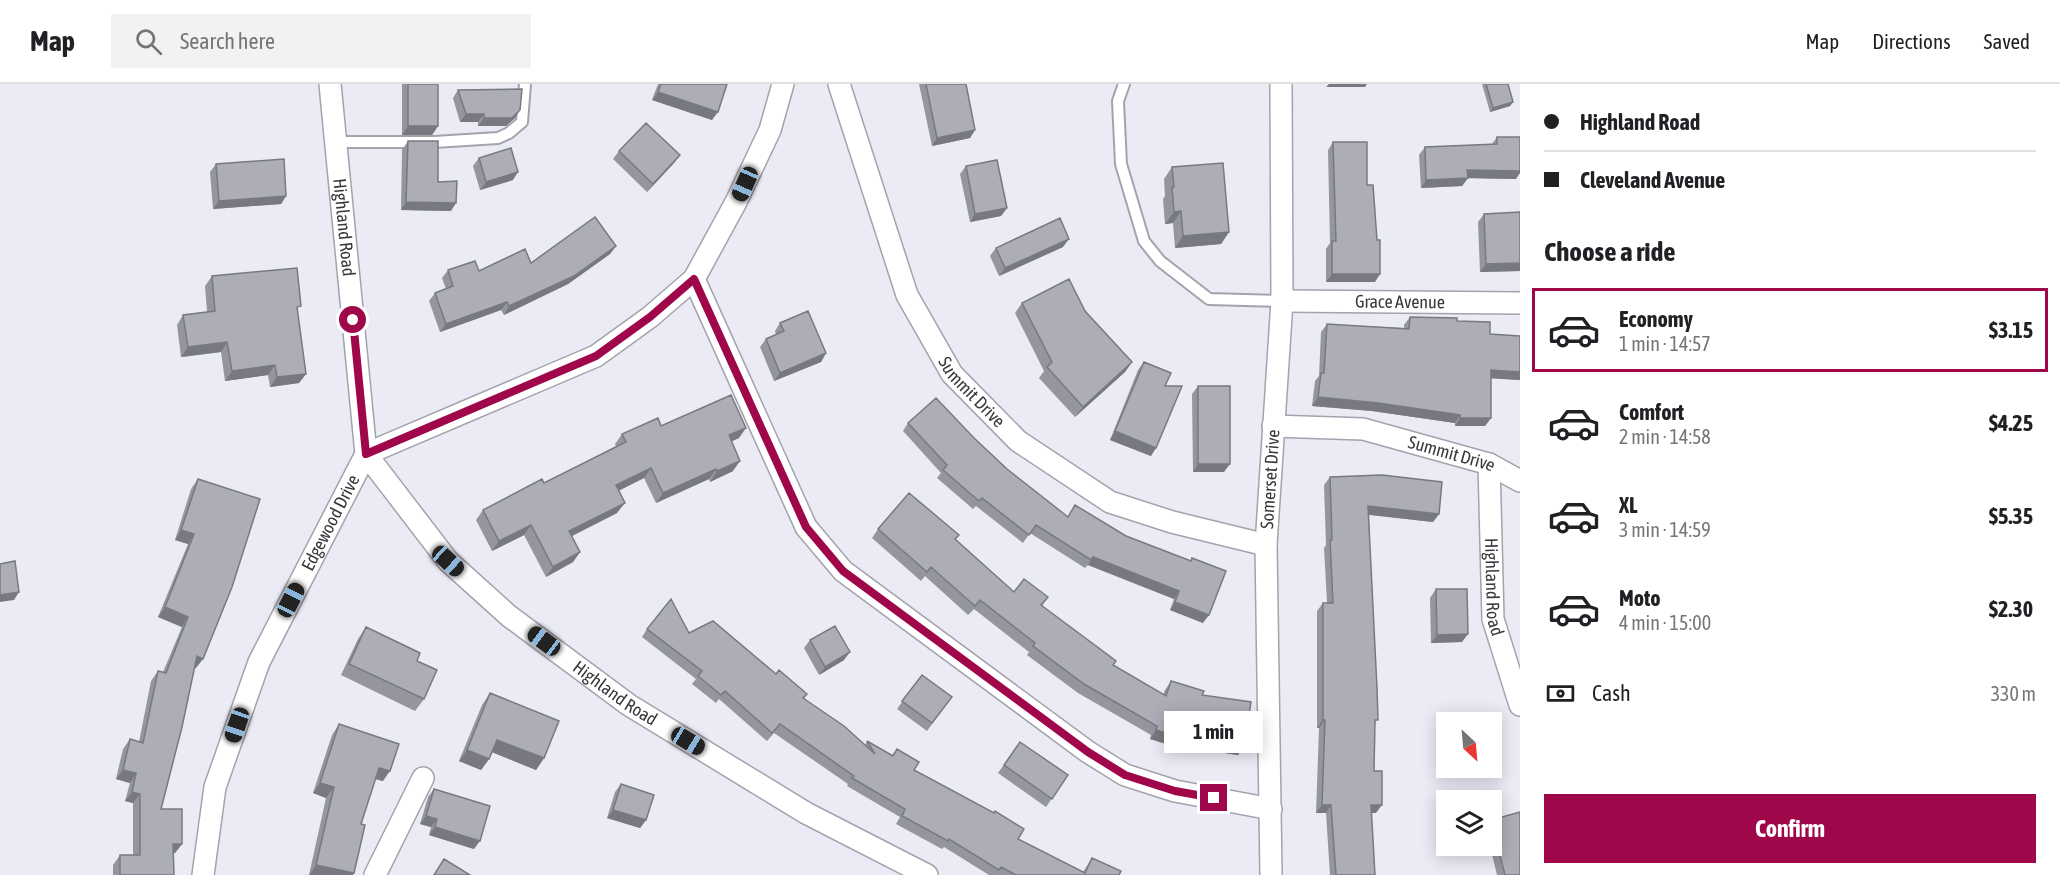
<!DOCTYPE html>
<meta charset="utf-8">
<style>
:root{--surface:#fff;--page:#f2f2f2;--text:#202124;--muted:#757577;--line:#e0e0e0;--accent:#a0074b}
body{margin:0;font-family:"Asap Condensed",sans-serif;background:var(--page);color:var(--text);height:100vh;display:flex;flex-direction:column;font-size:22px;white-space:nowrap}
*{box-sizing:border-box;margin:0}
p{font-size:20px;color:var(--muted)}
.icon{flex:none;width:33px;height:33px;fill:none;stroke:currentColor;stroke-width:2;stroke-linecap:round;stroke-linejoin:round}
.map{position:relative;flex:1;overflow:hidden}
.drawer{display:flex;flex-direction:column;background:var(--surface);width:540px}
.drawer>*{flex:none}
.hud{display:grid;align-content:center;height:132px;padding:0 24px;background:var(--surface)}
.needle{width:39px;rotate:154deg}
.buttons{position:absolute;left:1436px;top:628px;display:grid;gap:12px}
.buttons a{display:grid;place-items:center;width:66px;height:66px;border-radius:0px;background:var(--surface);box-shadow:0 3px 15px #0003;font-size:30px}
.end{position:absolute;width:27px;height:27px;margin:-14px;border:8px solid #a0074b;background:#fff;box-shadow:0 0 0 3px #fff}
.from{border-radius:50%}
.bubble{position:absolute;height:42px;border-radius:0px;background:var(--surface);box-shadow:0 3px 15px #0003;font-size:20px;font-weight:700;line-height:42px;text-align:center}
.car{position:absolute;width:18px;height:36px;margin:-18px -9px;border-radius:8px;box-shadow:0 0 4px 2px #0007;background:linear-gradient(#222 24%,#8ab4d8 0 40%,#222 0 76%,#8ab4d8 0 86%,#222 0)}
.hud b{display:flex;align-items:center;gap:21px;height:57px;font-size:22px}
.hud b+b{border-top:2px solid var(--line)}
.hud i{width:15px;height:15px;background:var(--text)}
ul{padding:0;list-style:none}
li{display:flex;align-items:center;gap:18px;height:84px;margin:0 12px 9px;padding:0 12px;border:3px solid transparent;border-radius:0px}
li div{flex:1}
li b{display:block;font-size:22px}
li em{font-style:normal;font-weight:700}
li.active{border-color:var(--accent)}
li>.icon{width:54px;height:54px;stroke-width:1.5}
h2{padding:0 24px;font-size:27px;line-height:72px}
.pay{display:flex;align-items:center;gap:15px;height:66px;padding:0 24px;font-size:22px}
.pay p{margin-inline-start:auto}
.cta{display:flex;gap:12px;margin-top:auto;padding:12px 24px}
.cta a{flex:1;height:69px;border-radius:0px;background:var(--accent);color:#fff;font-size:24px;font-weight:700;line-height:69px;text-align:center}
header{display:flex;align-items:center;gap:36px;box-sizing:border-box;height:84px;padding:0 30px;background:var(--surface);border-bottom:2px solid var(--line)}
header strong{font-size:28px}
nav{display:flex;gap:33px;margin-inline-start:auto;font-size:21px}
.search{width:420px;height:54px;background:var(--page);display:flex;align-items:center;gap:15px;box-sizing:border-box;padding:0 21px;border-radius:0px;color:var(--muted);font-size:22px}
main{display:flex;flex:1;min-height:0}
.map>svg:first-child{display:block}
.lines{fill:none;stroke-linecap:round;stroke-linejoin:round}
.lane-casing{stroke:#a2a3ad;stroke-width:14}
.street-casing{stroke:#a2a3ad;stroke-width:24}
.lane{stroke:#fff;stroke-width:10}
.street{stroke:#fff;stroke-width:21}
.wall{fill:#94959d}
.shaded-wall{fill:#787980}
.building{fill:#acadb7;stroke:#787980;stroke-width:1.5}
.route{stroke:#a0074b;stroke-width:8}
.labels{text-anchor:middle;stroke-width:5;stroke-linejoin:round;paint-order:stroke}
.street-label{font-size:18px;fill:#39393d;stroke:#fff}
</style>
<header>
<strong>Map</strong>
<div class="search"><svg class="icon" aria-label="search" viewBox="0 0 24 24"><circle cx="10" cy="10" r="6"/><path d="M15 15l6 6"/></svg>Search here</div>
<nav><a>Map</a><a>Directions</a><a>Saved</a></nav>
</header>
<main>
<div class="map">
<svg width="1520" height="791" viewBox="0 0 1520 791">
<rect width="100%" height="100%" fill="#eaebf5"/>
<g class="lines">
<g class="lane-casing">
<path id="lane" d="M1124,0L1118,17L1121,80L1144,157L1160,177L1209,215L1282,217
M336,58H434L498,54L509,49L522,38L525,0"/>
</g>
<g class="street-casing">
<g id="street">
<path id="s1" d="M330,0L366,370L448,477L509,532L629,621L806,729L927,791"/>
<path id="s2" d="M839,0L907,211L952,290L1018,357L1110,418L1172,438L1266,461"/>
<path d="M694,195L806,443L843,487L1088,668L1125,691L1175,707L1271,725"/>
<path id="s3" d="M1282,217L1520,219"/>
<path id="s4" d="M1273,342L1363,345L1489,380L1520,397"/>
<path id="s5" d="M1489,380L1493,535L1520,621"/>
<path id="s6" d="M203,791L215,703L259,578L366,370L596,272L650,233L694,195L736,118L770,46L783,0"/>
<path d="M375,791L423,694"/>
<path id="s7" d="M1271,791L1266,461L1282,217L1281,0"/>
</g>
</g>
<use href="#lane" class="lane"/>
<use href="#street" class="street"/>
</g>
<path class="wall" d="M402,0H438V42L432,51H402Z
M658,0H727L712,36L652,16Z
M919,0H966L975,46L970,54L932,62Z
M1482,0H1508L1513,18L1510,22L1490,28Z
M458,6L515,34L506,42H478V38H460L453,14Z
M1497,53L1516,95L1468,94L1462,102L1421,104L1419,71L1425,63L1492,60Z
M408,57L438,98L451,127L401,126L402,66Z
M1333,58L1367,101L1375,198H1326V165L1330,159L1328,66Z
M619,67L680,71L674,79L647,108L613,75Z
M479,74L513,96L480,106L473,82Z
M216,80L286,112L281,120L213,125L210,88Z
M966,82L1007,124L1001,132L970,138L960,90Z
M1172,83L1229,148L1221,160L1175,164L1173,139L1165,140L1163,115L1165,112L1164,95Z
M1484,130L1520,187L1480,188L1478,138Z
M616,162L610,170L568,200L504,231L501,226L440,248L429,217L435,209L446,205L442,194L448,186L479,187L531,179Z
M1063,163L999,192L990,172L996,164Z
M212,192L297,228L306,290L299,299L270,303L268,291L225,297L221,268L181,273L177,241L183,231L207,228L205,202Z
M1022,219L1132,278L1125,288L1075,333L1039,294L1044,287L1015,229Z
M1410,233L1457,237L1490,250L1520,252V296L1491,294V334L1485,342H1455V339L1372,327L1312,322L1315,297L1319,292L1321,248L1327,240L1404,244V241Z
M780,239L826,269L821,278L774,297L760,263L766,255L776,251L775,247Z
M1144,278L1165,302L1151,372L1110,356L1138,286Z
M1198,302L1224,388H1193L1192,310Z
M908,339L974,354L1007,385L1067,433L1126,452L1190,477L1192,474L1203,539L1170,526L1174,515L1088,481L1085,484L1030,449L1023,459L976,422L973,425L937,394L941,389L903,347Z
M661,342L739,354L731,357L733,387L710,398L709,395L656,419L644,394L618,407L617,429L572,452L580,468L573,478L546,493L524,451L492,467L476,436L483,426L544,399L616,362L615,360L622,350Z
M1330,393L1439,430L1433,438L1369,431L1375,640L1374,687L1376,729H1371L1375,791H1330L1326,729H1316L1319,644H1317V527L1323,519H1327L1324,464L1326,461L1324,401Z
M198,395L196,584L194,583L161,725L182,760L175,769H173L174,791H113V781L120,771H133V719L125,717L130,699L116,695L123,665L130,655L139,658L151,597L158,587L163,588L182,543L158,533L188,460L175,456L191,405Z
M878,445L956,456L1014,508L1048,513L1042,522L1113,581L1163,611L1165,606L1171,597L1202,611L1244,662L1238,671L1184,663L1183,665L1150,655L1151,651L1078,609L1027,571L1029,568L974,525L968,531L925,492L921,497L872,454Z
M1436,505L1462,558L1431,559L1430,514Z
M366,543L417,577L424,615L415,627L341,591L358,555Z
M647,545L689,549L776,590L807,610L804,615L865,661L867,657L892,671L897,665L914,686L1018,755L1083,788L1092,774L1119,791H989L944,763L942,765L896,740L900,733L847,702L848,700L774,649L767,657L719,615L716,619L692,600L696,595L642,553Z
M810,556L844,576L819,591L804,564Z
M922,591L952,613L927,647L897,625Z
M490,609L544,674L536,686L492,668L489,675L481,686L459,677L482,621Z
M339,640L383,697L375,695L361,740L309,791L326,714L313,709L332,651Z
M1020,658L1068,691L1046,723L998,689Z
M621,700L646,736L640,744L607,734L615,708Z
M434,705L474,765L429,751L431,743L420,740L428,713Z
M1491,736L1520,791H1497L1490,762H1491Z"/>
<path class="shaded-wall" d="M1329,0H1367L1365,3H1326Z
M658,8L718,28L712,36L652,16Z
M1513,18L1510,22L1490,28L1493,24Z
M520,26L515,34L506,42H478L484,34Z
M466,30H484L478,38H460Z
M408,42H438L432,51H402Z
M975,46L970,54L932,62L937,54Z
M680,71L674,79L647,108L653,100Z
M1467,86L1520,87V89L1516,95L1462,94Z
M518,88L513,96L480,106L486,98Z
M1468,94L1462,102L1421,104L1426,96Z
M286,112L281,120L213,125L219,117Z
M406,118L456,119L451,127L401,126Z
M1007,124L1001,132L970,138L975,130Z
M1181,127L1173,139L1165,140L1174,128Z
M1229,148L1221,160L1175,164L1183,152Z
M1069,155L1063,163L999,192L1005,184Z
M616,162L610,170L568,200L504,231L509,222Z
M1520,179V187L1480,188L1486,180Z
M1332,190H1380L1375,198H1326Z
M507,218L501,226L440,248L446,240Z
M227,258L221,268L181,273L188,263Z
M826,269L821,278L774,297L780,289Z
M1132,278L1125,288L1075,333L1083,323Z
M275,281L268,291L225,297L232,287Z
M1491,286L1520,288V296L1485,294Z
M306,290L299,299L270,303L277,293Z
M1318,313L1378,319L1460,331L1455,339L1372,327L1312,322Z
M1460,334H1491L1485,342H1455Z
M746,344L739,354L722,362L729,351Z
M1115,347L1156,364L1151,372L1110,356Z
M740,377L733,387L710,398L717,387Z
M1198,380H1230L1224,388H1193Z
M651,384L644,394L608,412L616,401Z
M716,385L709,395L656,419L663,409Z
M625,419L617,429L562,457L569,447Z
M1368,422L1439,430L1433,438L1363,430Z
M531,441L524,451L492,467L499,457Z
M181,446L194,450L188,460L175,456Z
M580,468L573,478L546,493L553,483Z
M1093,473L1179,507L1174,515L1088,481Z
M19,508L14,516L0,518V511Z
M1175,518L1209,531L1203,539L1170,526Z
M165,523L188,533L182,543L158,533Z
M1468,550L1462,558L1431,559L1437,551Z
M850,568L844,576L819,591L825,583Z
M197,572L203,575L196,584L190,582Z
M1323,636H1325L1319,644H1317Z
M1156,646L1244,662L1238,671L1184,663L1183,665L1150,655Z
M497,656L544,674L536,686L489,667Z
M467,666L489,675L481,686L459,677Z
M379,684L390,687L383,697L372,694Z
M123,686L136,689L130,699L116,695Z
M320,699L334,703L326,714L313,709Z
M132,708L140,710L133,719L125,717Z
M1322,721H1331L1326,729H1316Z
M1371,721H1382L1376,729H1365Z
M613,726L646,736L640,744L607,734Z
M426,732L437,735L431,743L420,740Z
M435,743L480,757L474,765L429,751Z
M173,760H182L175,769H166Z
M316,781L354,789L353,791H309Z"/>
<path class="building" d="M408,0H438V42H408Z
M661,0H727L718,28L658,8Z
M926,0H966L975,46L937,54Z
M1486,0H1508L1513,18L1493,24Z
M522,5L520,26L512,34H484V30H466L458,6Z
M646,39L680,71L653,100L619,67Z
M1497,53H1520V87L1467,86L1468,94L1426,96L1425,63L1497,60Z
M408,57H438V98L457,97L456,119L406,118Z
M1333,58H1367V101H1373L1377,156H1380V190H1332V157H1336Z
M511,64L518,88L486,98L479,74Z
M284,75L286,112L219,117L216,80Z
M997,76L1007,124L975,130L966,82Z
M1223,79L1229,148L1183,152L1181,127L1174,128L1172,103H1174L1172,83Z
M1520,128V179L1486,180L1484,130Z
M595,133L616,162L574,192L509,222L507,218L446,240L435,209L453,202L448,186L475,177L479,187L525,165L531,179Z
M1060,134L1069,155L1005,184L996,164Z
M297,184L301,222L297,223L306,290L277,293L275,281L232,287L227,258L188,263L183,231L215,227L212,192Z
M1069,195L1085,227L1132,278L1083,323L1047,283L1052,278L1022,219Z
M808,227L826,269L780,289L766,255L784,247L780,239Z
M1410,233L1457,234V237L1490,238V250L1520,252V288L1491,286V334H1460V331L1378,319L1318,313L1321,289H1324L1327,240L1409,245Z
M1144,278L1171,289L1165,302H1182L1156,364L1115,347Z
M1198,302H1230V380H1198Z
M731,311L746,344L729,351L740,377L717,387L716,385L663,409L651,384L616,401L625,419L569,447L580,468L553,483L531,441L499,457L483,426L542,395L544,399L626,358L622,350L658,334L661,342Z
M936,314L974,354L1007,385L1068,433L1075,421L1126,452L1191,477L1192,474L1226,487L1209,531L1175,518L1179,507L1093,473L1091,476L1036,441L1029,451L982,414L979,417L943,386L947,381L908,339Z
M1382,391L1442,398L1439,430L1368,422L1377,604L1378,636H1375L1374,687H1382V721H1371L1375,791H1336L1331,721H1322L1325,636H1323V519H1333L1330,456H1332L1330,393Z
M198,395L260,415L232,503L203,575L197,572L182,643L161,725H182V760H173L174,791H120V771H140V710L132,708L136,689L123,686L130,655L143,659L158,587L166,589L188,533L165,523L194,450L181,446Z
M909,409L959,451L955,455L1014,508L1024,495L1048,513L1041,521L1116,577L1113,581L1166,612L1171,597L1204,607L1202,611L1251,618L1244,662L1190,654L1189,656L1156,646L1157,642L1084,600L1033,562L1035,559L980,516L975,522L931,483L927,488L878,445Z
M15,477L19,508L0,511V480Z
M1436,505H1467L1468,550L1437,551Z
M671,515L689,549L713,537L776,590L779,586L807,610L803,614L844,642L875,670L867,657L893,672L897,665L919,678L914,686L994,729L995,727L1024,745L1018,755L1085,789L1092,774L1121,787L1119,791H1016L1001,783L999,786L949,755L948,757L902,732L905,725L852,694L854,692L780,640L772,649L725,607L721,611L698,592L702,587L647,545Z
M835,542L850,568L825,583L810,556Z
M366,543L420,569L417,577L437,586L424,615L349,580Z
M922,591L952,613L932,639L902,617Z
M490,609L559,637L544,674L497,656L489,675L467,666Z
M339,640L399,660L390,687L379,684L361,740L365,741L354,789L316,781L334,703L320,699Z
M1020,658L1068,691L1052,715L1004,681Z
M621,700L654,711L646,736L613,726Z
M434,705L490,722L480,757L435,743L437,735L426,732Z
M1520,728V791H1505L1491,736Z
M444,775L470,791H434Z"/>
<g class="lines">
<path class="route" d="M353,236L366,370L596,272L650,233L694,195L806,443L843,487L1088,668L1125,691L1175,707L1214,714"/>
</g>
<g class="labels">
<g class="street-label">
<text dy="6" stroke="none"><textPath href="#s1" startOffset="144">Highland Road</textPath></text>
<text dy="6" stroke="none"><textPath href="#s3" startOffset="118">Grace Avenue</textPath></text>
<text dy="6" stroke="none"><textPath href="#s2" startOffset="339">Summit Drive</textPath></text>
<text dy="6" stroke="none"><textPath href="#s4" startOffset="182">Summit Drive</textPath></text>
<text dy="6" stroke="none"><textPath href="#s7" startOffset="396">Somerset Drive</textPath></text>
<text dy="6" stroke="none"><textPath href="#s6" startOffset="378">Edgewood Drive</textPath></text>
<text dy="6" stroke="none"><textPath href="#s5" startOffset="123">Highland Road</textPath></text>
<text dy="6" stroke="none"><textPath href="#s1" startOffset="720">Highland Road</textPath></text>
</g>
</g>
</svg>
<div class="buttons">
<a><svg class="needle" viewBox="-14 -14 28 28"><path d="M0-13l5 13h-10z" fill="#e53935"/><path d="M0 13l5-13h-10z" fill="#757577"/></svg></a>
<a><svg class="icon" aria-label="layers" viewBox="0 0 24 24"><path d="M12 4l9 5-9 5-9-5zM3 14l9 5 9-5"/></svg></a>
</div>
<i class="end from" style="left:353px;top:236px"></i>
<i class="end" style="left:1214px;top:714px"></i>
<div class="bubble" style="left:1164px;top:627px;width:99px">1 min</div>
<i class="car" style="left:745px;top:100px;rotate:204deg"></i>
<i class="car" style="left:448px;top:477px;rotate:132deg"></i>
<i class="car" style="left:291px;top:516px;rotate:27deg"></i>
<i class="car" style="left:544px;top:557px;rotate:307deg"></i>
<i class="car" style="left:237px;top:641px;rotate:199deg"></i>
<i class="car" style="left:688px;top:657px;rotate:121deg"></i>
</div>
<section class="drawer">
<div class="hud">
<b><i class="from"></i>Highland Road</b>
<b><i></i>Cleveland Avenue</b>
</div>
<h2>Choose a ride</h2>
<ul>
<li class="active"><svg class="icon" aria-label="car" viewBox="0 0 24 24"><path d="M5 17H2v-5l4-1 3-4h7l3 4 3 1v5h-3M9 17h6M6 11h13"/><circle cx="7" cy="17" r="2"/><circle cx="17" cy="17" r="2"/></svg><div><b>Economy</b><p>1 min · 14:57</p></div><em>$3.15</em></li>
<li><svg class="icon" aria-label="car" viewBox="0 0 24 24"><path d="M5 17H2v-5l4-1 3-4h7l3 4 3 1v5h-3M9 17h6M6 11h13"/><circle cx="7" cy="17" r="2"/><circle cx="17" cy="17" r="2"/></svg><div><b>Comfort</b><p>2 min · 14:58</p></div><em>$4.25</em></li>
<li><svg class="icon" aria-label="car" viewBox="0 0 24 24"><path d="M5 17H2v-5l4-1 3-4h7l3 4 3 1v5h-3M9 17h6M6 11h13"/><circle cx="7" cy="17" r="2"/><circle cx="17" cy="17" r="2"/></svg><div><b>XL</b><p>3 min · 14:59</p></div><em>$5.35</em></li>
<li><svg class="icon" aria-label="car" viewBox="0 0 24 24"><path d="M5 17H2v-5l4-1 3-4h7l3 4 3 1v5h-3M9 17h6M6 11h13"/><circle cx="7" cy="17" r="2"/><circle cx="17" cy="17" r="2"/></svg><div><b>Moto</b><p>4 min · 15:00</p></div><em>$2.30</em></li>
</ul>
<div class="pay"><svg class="icon" aria-label="cash" viewBox="0 0 24 24"><path d="M3 7h18v10H3z"/><circle cx="12" cy="12" r="2"/></svg>Cash<p>330 m</p></div>
<div class="cta"><a>Confirm</a></div>
</section>
</main>
